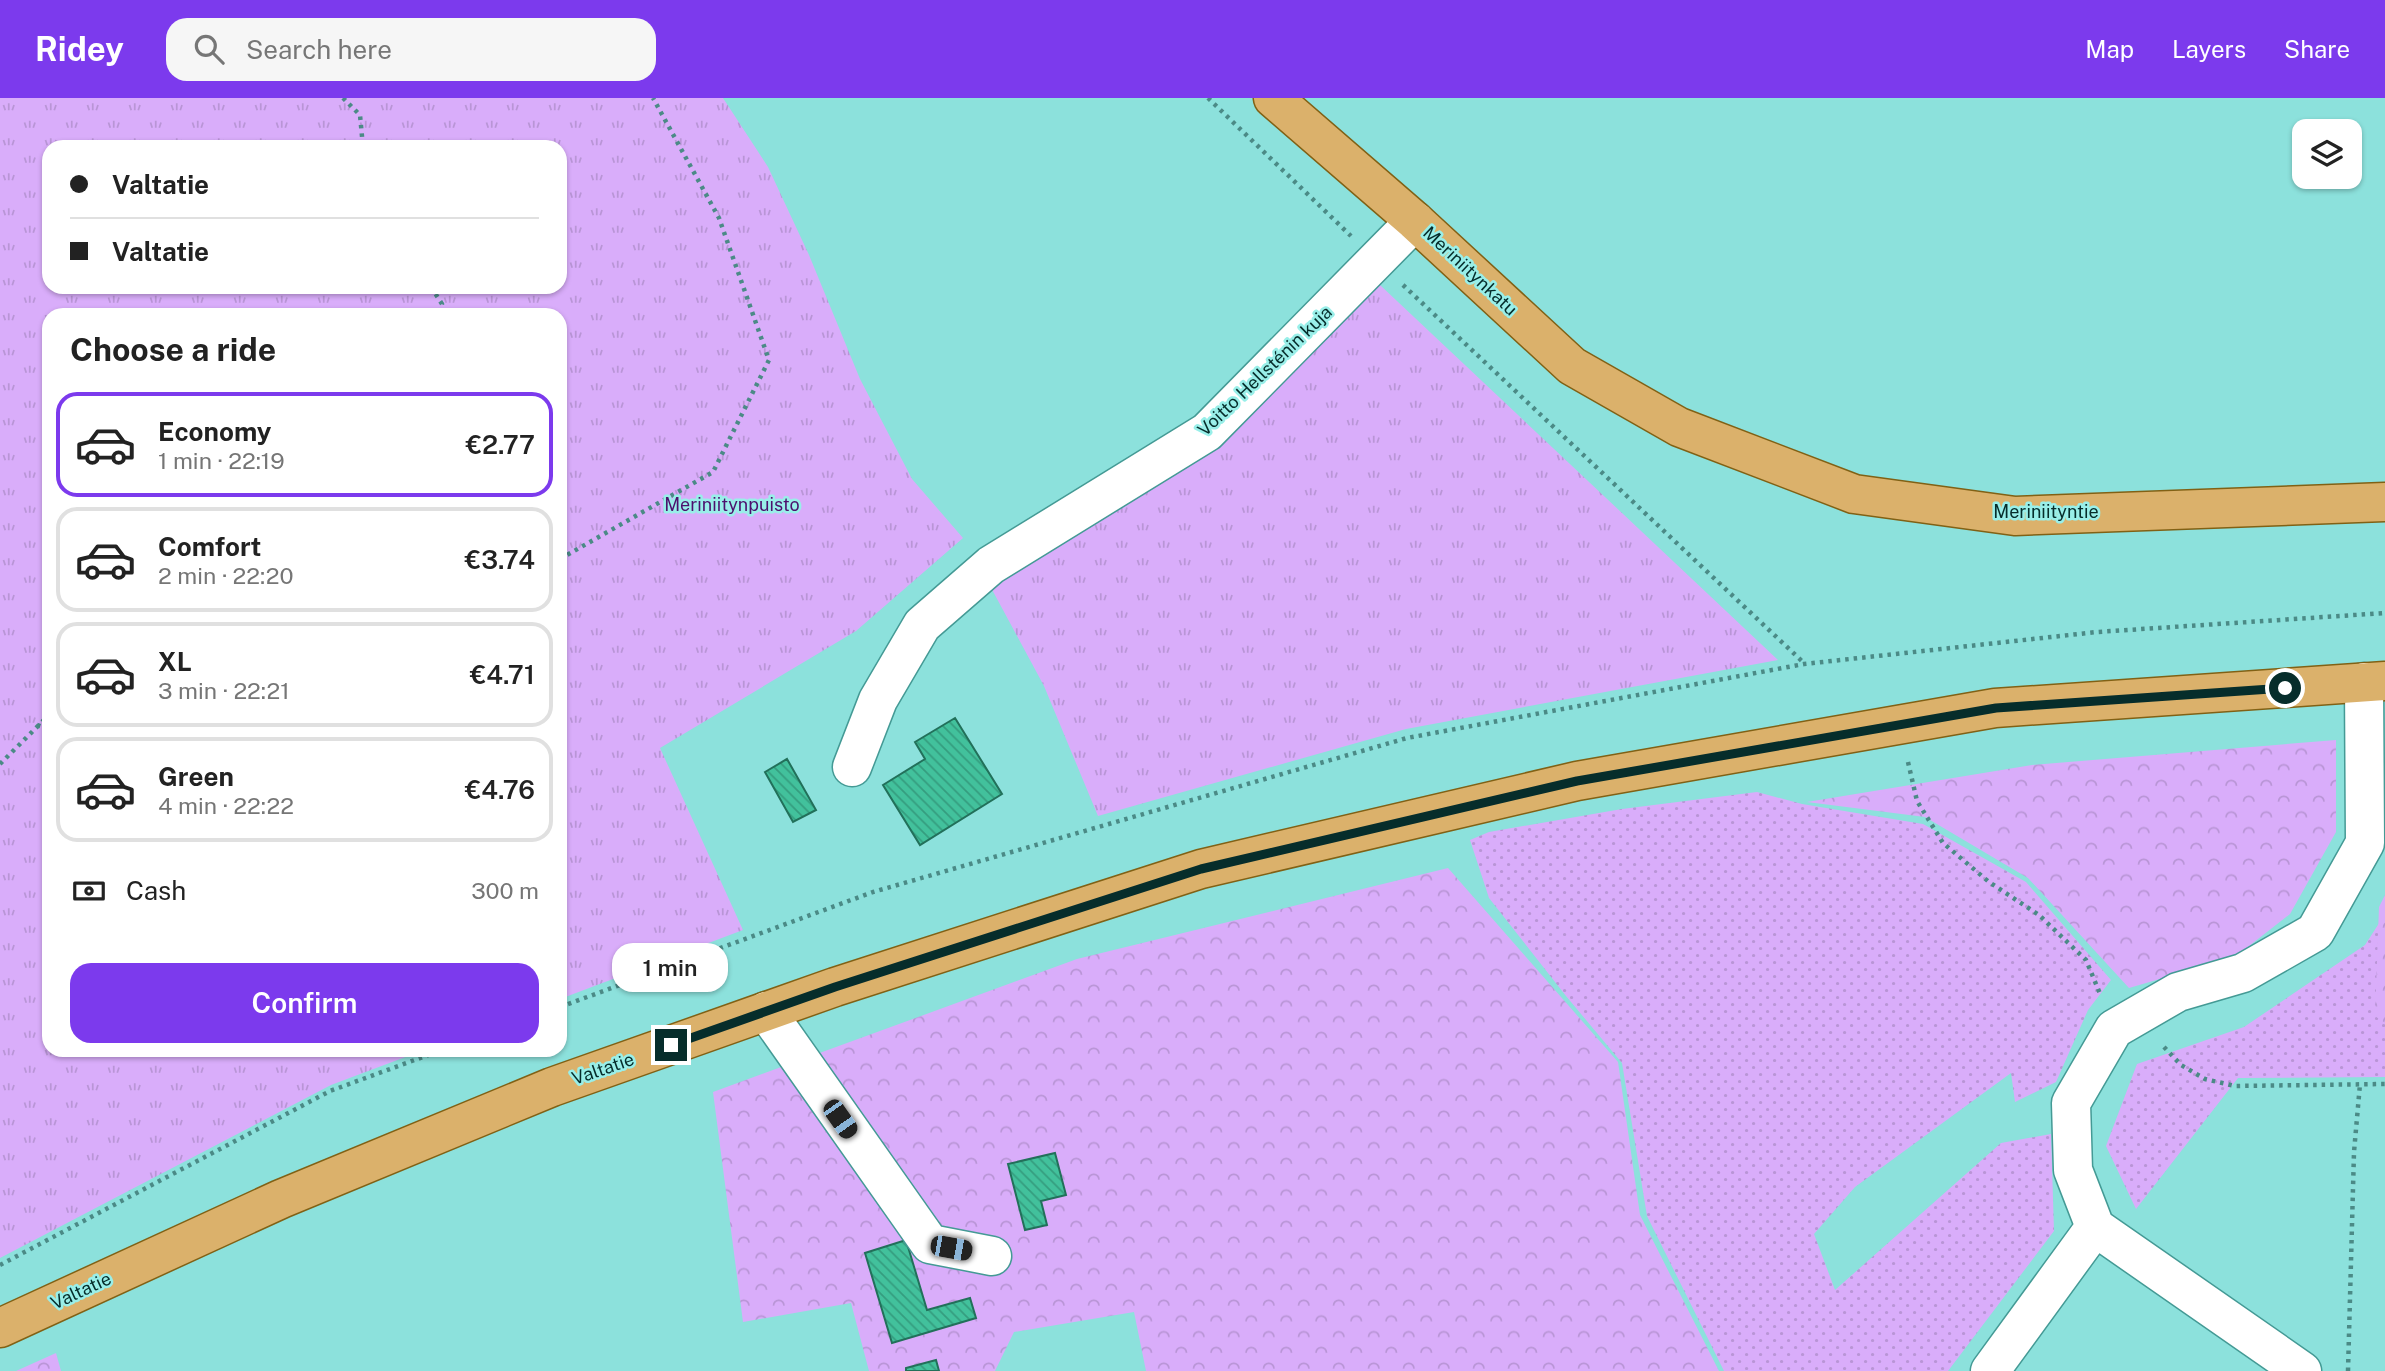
<!DOCTYPE html>
<meta charset="utf-8">
<style>
:root{--surface:#fff;--page:#f6f6f6;--text:#222;--muted:#767676;--line:#e0e0e0;--accent:#7c3aed}
body{margin:0;font-family:"Public Sans",sans-serif;background:var(--page);color:var(--text);height:100vh;display:flex;flex-direction:column;font-size:26px;white-space:nowrap}
*{box-sizing:border-box;margin:0}
p{font-size:23px;color:var(--muted)}
.icon{flex:none;width:38px;height:38px;fill:none;stroke:currentColor;stroke-width:2;stroke-linecap:round;stroke-linejoin:round}
.map{position:relative;flex:1;overflow:hidden}
.drawer{position:absolute;left:42px;top:210px;width:525px;height:749px;display:flex;flex-direction:column;background:var(--surface);border-radius:21px;box-shadow:0 2px 5px #0004}
.drawer>*{flex:none}
.top-card{position:absolute;left:42px;top:42px;width:525px;height:154px;border-radius:21px;box-shadow:0 2px 5px #0004;display:grid;align-content:center;height:154px;padding:0 28px;background:var(--surface)}
.buttons{position:absolute;left:2292px;top:21px;display:grid;gap:14px}
.buttons a{display:grid;place-items:center;width:70px;height:70px;border-radius:14px;background:var(--surface);box-shadow:0 2px 5px #0004;font-size:35px}
.end{position:absolute;width:32px;height:32px;margin:-16px;border:9px solid #062d2b;background:#fff;box-shadow:0 0 0 4px #fff}
.from{border-radius:50%}
.bubble{position:absolute;height:49px;border-radius:21px;background:var(--surface);box-shadow:0 2px 5px #0004;font-size:23px;font-weight:600;line-height:49px;text-align:center}
.car{position:absolute;width:21px;height:42px;margin:-21px -10px;border-radius:9px;box-shadow:0 0 5px 2px #0007;background:linear-gradient(#222 24%,#8ab4d8 0 40%,#222 0 76%,#8ab4d8 0 86%,#222 0)}
.top-card b{display:flex;align-items:center;gap:24px;height:66px;font-size:26px}
.top-card b+b{border-top:2px solid var(--line)}
.top-card i{width:18px;height:18px;background:var(--text)}
ul{padding:0;list-style:none}
li{display:flex;align-items:center;gap:21px;height:105px;margin:0 14px 10px;padding:0 14px;border:4px solid var(--line);border-radius:21px}
li div{flex:1}
li b{display:block;font-size:26px}
li em{font-style:normal;font-weight:600}
li.active{border-color:var(--accent)}
li>.icon{width:63px;height:63px;stroke-width:1.5}
h2{padding:0 28px;font-size:32px;line-height:84px}
.pay{display:flex;align-items:center;gap:18px;height:77px;padding:0 28px;font-size:26px}
.pay p{margin-inline-start:auto}
.button{display:flex;gap:14px;margin-top:auto;padding:14px 28px}
.button a{flex:1;height:80px;border-radius:21px;background:var(--accent);color:#fff;font-size:28px;font-weight:600;line-height:80px;text-align:center}
header{display:flex;align-items:center;gap:42px;box-sizing:border-box;height:98px;padding:0 35px;background:var(--accent);color:#fff}
header strong{font-size:33px}
nav{display:flex;gap:38px;margin-inline-start:auto;font-size:24px}
.search{width:490px;height:63px;background:var(--page);display:flex;align-items:center;gap:18px;box-sizing:border-box;padding:0 24px;border-radius:21px;color:var(--muted);font-size:26px}
.map>svg:first-child{display:block}
.grass{fill:url(#grass-dots)}
.forest{fill:url(#forest-crowns)}
.park{fill:url(#park-tufts);fill-rule:evenodd}
.building{fill:url(#building-back-hatch);stroke:#22705a;stroke-width:2}
.lines{fill:none;stroke-linecap:round;stroke-linejoin:round}
.minor-casing{stroke:#449a95;stroke-width:41}
.major-casing{stroke:#816115;stroke-width:41}
.path{stroke:#4b8a86;stroke-width:4.5;stroke-dasharray:3.5 5;stroke-linecap:butt}
.minor{stroke:#fff;stroke-width:38}
.major{stroke:#dbb16b;stroke-width:38}
.route{stroke:#062d2b;stroke-width:9}
.labels{text-anchor:middle;stroke-width:5;stroke-linejoin:round;paint-order:stroke}
.street-label{font-size:18px;fill:#062d2b;stroke:#99efe9}
.park-label{font-size:18px;fill:#4d116d;stroke:#99efe9}
</style>
<header>
<strong>Ridey</strong>
<div class="search"><svg class="icon" aria-label="search" viewBox="0 0 24 24"><circle cx="10" cy="10" r="6"/><path d="M15 15l6 6"/></svg>Search here</div>
<nav><a>Map</a><a>Layers</a><a>Share</a></nav>
</header>
<div class="map">
<svg width="2385" height="1273" viewBox="0 0 2385 1273">
<defs>
<pattern id="grass-dots" width="8" height="8" patternUnits="userSpaceOnUse" patternTransform="scale(1.75)"><rect width="8" height="8" fill="#d9adfa"/><path d="M2 2h.1M6 6h.1" fill="none" stroke="#b995d6" stroke-width="1.8" stroke-linecap="round"/></pattern>
<pattern id="forest-crowns" width="20" height="18" patternUnits="userSpaceOnUse" patternTransform="scale(1.75)"><rect width="20" height="18" fill="#d9adfa"/><path d="M2 6a3 3 0 1 1 6 0M12 15a3 3 0 1 1 6 0" fill="none" stroke="#b995d6"/></pattern>
<pattern id="park-tufts" width="24" height="20" patternUnits="userSpaceOnUse" patternTransform="scale(1.75)"><rect width="24" height="20" fill="#d9adfa"/><path d="M3 7l-1-3M5 7V3M7 7l1-3M15 17l-1-3M17 17v-4M19 17l1-3" fill="none" stroke="#b995d6"/></pattern>
<pattern id="building-back-hatch" width="6" height="6" patternUnits="userSpaceOnUse" patternTransform="scale(1.75)"><rect width="6" height="6" fill="#42c19c"/><path d="M-1 5l2 2M0 0l6 6M5-1l2 2" fill="none" stroke="#359d7f"/></pattern>
</defs>
<rect width="100%" height="100%" fill="#8ce1dc"/>
<path class="grass" d="M1757,694L1802,706L1923,726L2026,784L2111,882L2088,912L2056,984L2015,1004L2011,975L1855,1089L1814,1136L1835,1192L2001,1045L2051,1036L2054,1133L1948,1273H1724L1647,1118L1622,965L1566,898L1489,800L1470,742L1489,734L1622,711Z
M2385,816V979L2238,980L2136,1111L2106,1048L2137,966L2244,929L2365,847Z"/>
<path class="forest" d="M2336,642V734L2290,816L2235,859L2129,890L2028,780L1925,719L1807,704L2032,667Z
M1448,770L1618,964L1640,1117L1719,1273H1146L1134,1214L1014,1234L995,1273H869L851,1205L743,1224L713,994L1077,861Z
M2385,797V925L2375,918L2379,809Z
M56,1255L61,1273H16Z"/>
<path class="park" d="M0,0H723L768,69L809,157L860,281L912,381L963,440L856,533L660,650L743,832L560,901V217H49V952H424L331,987L0,1160ZM49,49H560V189H49Z
M1380,187L1778,562L1406,631L1098,718L1044,588L989,486L1223,334Z"/>
<path class="building" d="M955,620L1002,696L920,747L883,687L925,661L915,644Z
M787,661L816,712L793,724L765,674Z
M1055,1055L1066,1097L1041,1103L1047,1127L1025,1132L1008,1066Z
M906,1142L927,1212L970,1200L976,1220L892,1245L865,1155Z
M936,1262L939,1273H906V1270Z"/>
<g class="lines">
<g class="minor-casing">
<path id="minor" d="M852,669L878,602L922,527L991,467L1207,334L1415,123
M766,913L930,1146L992,1158
M1990,1273L2095,1129
M2302,1273L2095,1129L2073,1072L2071,1005L2114,931L2178,894L2243,875L2315,834L2365,745L2364,584"/>
</g>
<g class="major-casing">
<path id="major" d="M1273,0L1415,123L1572,268L1679,329L1854,396L2015,418L2385,404
M0,1230L281,1101L552,989L835,889L1201,771L1577,683L1995,610L2385,583"/>
</g>
<path class="path" d="M343,0L360,17L363,49
M1208,0L1351,138
M1403,187L1804,565
M431,189L442,206L438,217
M560,461L713,374L769,262L719,120L653,0
M37,627L49,631
M1908,664L1917,703L1943,745L1989,784L2039,817L2086,862L2101,898
M0,666L49,617
M560,909L873,794L1407,640L1804,566L2097,534L2385,515
M2164,949L2181,967L2205,981L2235,988L2385,986
M0,1167L330,993L442,952
M2348,1273L2354,1054L2360,986"/>
<use href="#minor" class="minor"/>
<use href="#major" class="major"/>
</g>
<g class="lines">
<path class="route" d="M671,947L835,889L1201,771L1577,683L1996,610L2285,590"/>
</g>
<g class="labels">
<g class="street-label">
<text transform="translate(1470 173) rotate(43)" y="6">Meriniitynkatu</text>
<text transform="translate(1265 273) rotate(-44)" y="6">Voitto Hellsténin kuja</text>
<text x="2046" y="420">Meriniityntie</text>
<text transform="translate(603 971) rotate(-19)" y="6">Valtatie</text>
<text transform="translate(81 1193) rotate(-25)" y="6">Valtatie</text>
</g>
<g class="park-label">
<text x="732" y="413">Meriniitynpuisto</text>
</g>
</g>
</svg>
<div class="buttons">
<a><svg class="icon" aria-label="layers" viewBox="0 0 24 24"><path d="M12 4l9 5-9 5-9-5zM3 14l9 5 9-5"/></svg></a>
</div>
<i class="end from" style="left:2285px;top:590px"></i>
<i class="end" style="left:671px;top:947px"></i>
<div class="bubble" style="left:612px;top:845px;width:116px">1 min</div>
<i class="car" style="left:840px;top:1021px;rotate:145deg"></i>
<i class="car" style="left:951px;top:1150px;rotate:100deg"></i>
<div class="top-card">
<b><i class="from"></i>Valtatie</b>
<b><i></i>Valtatie</b>
</div>
<section class="drawer">
<h2>Choose a ride</h2>
<ul>
<li class="active"><svg class="icon" aria-label="car" viewBox="0 0 24 24"><path d="M5 17H2v-5l4-1 3-4h7l3 4 3 1v5h-3M9 17h6M6 11h13"/><circle cx="7" cy="17" r="2"/><circle cx="17" cy="17" r="2"/></svg><div><b>Economy</b><p>1 min · 22:19</p></div><em>€2.77</em></li>
<li><svg class="icon" aria-label="car" viewBox="0 0 24 24"><path d="M5 17H2v-5l4-1 3-4h7l3 4 3 1v5h-3M9 17h6M6 11h13"/><circle cx="7" cy="17" r="2"/><circle cx="17" cy="17" r="2"/></svg><div><b>Comfort</b><p>2 min · 22:20</p></div><em>€3.74</em></li>
<li><svg class="icon" aria-label="car" viewBox="0 0 24 24"><path d="M5 17H2v-5l4-1 3-4h7l3 4 3 1v5h-3M9 17h6M6 11h13"/><circle cx="7" cy="17" r="2"/><circle cx="17" cy="17" r="2"/></svg><div><b>XL</b><p>3 min · 22:21</p></div><em>€4.71</em></li>
<li><svg class="icon" aria-label="car" viewBox="0 0 24 24"><path d="M5 17H2v-5l4-1 3-4h7l3 4 3 1v5h-3M9 17h6M6 11h13"/><circle cx="7" cy="17" r="2"/><circle cx="17" cy="17" r="2"/></svg><div><b>Green</b><p>4 min · 22:22</p></div><em>€4.76</em></li>
</ul>
<div class="pay"><svg class="icon" aria-label="cash" viewBox="0 0 24 24"><path d="M3 7h18v10H3z"/><circle cx="12" cy="12" r="2"/></svg>Cash<p>300 m</p></div>
<div class="button"><a>Confirm</a></div>
</section>
</div>
